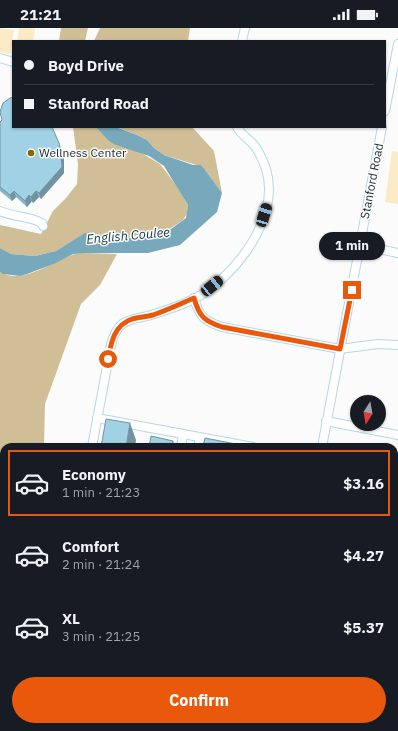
<!DOCTYPE html>
<meta charset="utf-8">
<style>
:root{--surface:#171b24;--page:#20242c;--text:#f1f3f6;--muted:#9ea1a6;--line:#363941;--accent:#ea580c}
body{margin:0;font-family:"IBM Plex Sans",sans-serif;background:var(--page);color:var(--text);height:100vh;display:flex;flex-direction:column;font-size:15px;white-space:nowrap}
*{box-sizing:border-box;margin:0}
p{font-size:13px;color:var(--muted)}
.icon{flex:none;width:22px;height:22px;fill:none;stroke:currentColor;stroke-width:2;stroke-linecap:round;stroke-linejoin:round}
.map{position:relative;flex:1;overflow:hidden}
.details{position:absolute;left:0px;top:415px;width:398px;height:288px;display:flex;flex-direction:column;background:var(--surface);border-radius:12px 12px 0 0;box-shadow:0 1px 3px #0004}
.details>*{flex:none}
.top-card{position:absolute;left:12px;top:12px;width:374px;height:88px;border-radius:0px;box-shadow:0 1px 3px #0004;display:grid;align-content:center;height:88px;padding:0 12px;background:var(--surface)}
.needle{width:26px;rotate:191deg}
.buttons{position:absolute;left:350px;top:367px;display:grid;gap:8px}
.buttons a{display:grid;place-items:center;width:36px;height:36px;border-radius:50%;background:var(--surface);box-shadow:0 1px 3px #0004;font-size:20px}
.end{position:absolute;width:18px;height:18px;margin:-9px;border:5px solid #ea580c;background:#fff;box-shadow:0 0 0 2px #fff}
.from{border-radius:50%}
.bubble{position:absolute;height:28px;border-radius:14px;background:var(--surface);box-shadow:0 1px 3px #0004;font-size:13px;font-weight:700;line-height:28px;text-align:center}
.car{position:absolute;width:12px;height:24px;margin:-12px -6px;border-radius:5px;box-shadow:0 0 3px 1px #0007;background:linear-gradient(#222 24%,#8ab4d8 0 40%,#222 0 76%,#8ab4d8 0 86%,#222 0)}
.top-card b{display:flex;align-items:center;gap:14px;height:38px;font-size:15px}
.top-card b+b{border-top:1px solid var(--line)}
.top-card i{width:10px;height:10px;background:var(--text)}
ul{padding:7px 0 0;list-style:none}
li{display:flex;align-items:center;gap:12px;height:66px;margin:0 8px 6px;padding:0 4px;border:2px solid transparent;border-radius:0px}
li div{flex:1}
li b{display:block;font-size:15px}
li em{font-style:normal;font-weight:700}
li.current{border-color:var(--accent)}
li>.icon{width:36px;height:36px;stroke-width:1.5}
.button{display:flex;gap:8px;margin-top:auto;padding:8px 12px}
.button a{flex:1;height:46px;border-radius:24px;background:var(--accent);color:#fff;font-size:16px;font-weight:700;line-height:46px;text-align:center}
.status{display:flex;justify-content:space-between;align-items:center;height:28px;padding:0 20px;background:var(--surface);direction:ltr}
.status svg{height:11px;fill:currentColor}
.map>svg:first-child{display:block}
.green{fill:#faeac5}
.forest{fill:#d0bf96}
.water{fill:#78a8bb}
.lines{fill:none;stroke-linecap:round;stroke-linejoin:round}
.minor-casing{stroke:#b3d8e7;stroke-width:10}
.highway-casing{stroke:#b3d8e7;stroke-width:14}
.minor{stroke:#fff;stroke-width:8}
.highway{stroke:#fff;stroke-width:12}
.wall{fill:#8ab4c5}
.shaded-wall{fill:#7192a0}
.building{fill:#a1d1e5;stroke:#7192a0}
.route{stroke:#ea580c;stroke-width:5}
.poi-dot{fill:#866701;stroke:#fbfbfb;stroke-width:1.5}
.labels{text-anchor:middle;stroke-width:3;stroke-linejoin:round;paint-order:stroke}
.poi-label{font-size:12px;fill:#1b292f;stroke:#fbfbfb;text-anchor:start}
.street-label{font-size:12px;fill:#1b292f;stroke:#fbfbfb}
.water-label{font-size:13px;font-style:italic;fill:#103b49;stroke:#fbfbfb}
</style>
<div class="status"><b>21:21</b><svg viewBox="0 0 49 12"><path d="M0 12V9h3v3zM5 12V6h3v6zM10 12V3h3v9zM15 12V0h3v12zM26 1h20v11H26zM47 4h2v5h-2z"/></svg></div>
<div class="map">
<svg width="398" height="703" viewBox="0 0 398 703">
<rect width="100%" height="100%" fill="#fbfbfb"/>
<path class="green" d="M0,0L14,2L10,26L0,24Z
M19,0H35L33,13H17Z
M392,123L398,124V176L385,174Z"/>
<path class="forest" d="M61,0H88L85,13H59Z
M100,0H190L188,13H94Z
M73,99H97L160,136L176,157L188,177L187,186L183,192L165,204L143,206L127,210L86,205L56,223L35,228L11,226L0,220V197L41,206L53,183L66,170L77,156L78,136Z
M117,99H192L214,123L222,165L203,139L164,127L154,120L147,112L137,107Z
M85,225L117,226L100,257L81,276L45,376L44,419H4V479L0,483V244C22,257 52,234 72,227C76,225 81,225 85,225Z"/>
<path class="water" d="M96,99H116L137,107L147,112L154,120L164,127L193,137H200L203,139L222,165L217,184L180,217L148,225H85L73,226L56,235L27,246L20,248L3,246L0,244V220L11,226L35,228L56,223L85,205L127,210L138,209L143,206L165,204L171,201L186,190L188,177L164,138L149,128L116,117L109,113Z"/>
<g class="lines">
<g class="minor-casing">
<path id="minor" d="M242,13L245,0
M0,30L13,34
M385,83L398,16
M0,183C13,189 30,188 42,195L43,198
M360,217L398,225
M194,270C199,288 204,293 222,299L340,321L378,316L398,317
M97,390L253,419
M326,393L398,407
M92,419L111,317C113,309 116,301 122,296C131,290 142,290 151,287C164,283 182,277 194,271C235,249 281,190 266,141C263,133 259,123 254,117C248,110 241,107 237,99
M181,419L183,406
M198,419L200,409
M322,419L382,99
M394,497L398,498
M394,588L398,589
M0,676L4,677
M290,699L296,703
M269,703V699"/>
</g>
<g class="highway-casing">
<path id="highway" d="M8,699L28,703"/>
</g>
<use href="#minor" class="minor"/>
<use href="#highway" class="highway"/>
</g>
<path class="wall" d="M2,92L61,121L64,130V145L41,171L39,169L33,175L32,173L27,179L16,169L12,173L0,163V94Z"/>
<path class="shaded-wall" d="M59,115L64,130V145L41,171L39,165Z
M14,163L16,169L12,173L10,167Z
M36,163L39,169L33,175L31,169Z
M29,167L32,173L27,179L25,173Z
M130,395L136,412L135,419H126Z
M173,413L175,419H172Z
M241,699H245V703H240Z
M362,699H364L363,703H362Z"/>
<path class="building" d="M13,69V99H52L59,115L61,124L62,139L39,165L36,163L31,169L29,167L25,173L14,163L10,167L0,159V94L2,92L0,84L3,75L10,70Z
M106,391L130,395L126,419H101Z
M151,408L173,413L172,419H149Z
M205,410L251,419H203Z
M394,693H398V703H390L391,699H394Z
M217,699H241L240,703H216Z
M334,699H362V703H333Z"/>
<g class="lines">
<path class="route" d="M108,331C111,315 114,297 132,291C139,289 146,289 153,287C167,282 180,276 194,270C199,288 204,293 222,299L340,321L352,262"/>
</g>
<circle class="poi-dot" cx="31" cy="125" r="4"/>
<g class="labels">
<g class="poi-label">
<text x="39" y="129">Wellness Center</text>
</g>
<g class="street-label">
<text transform="translate(372 153) rotate(-79)" y="4">Stanford Road</text>
</g>
<g class="water-label">
<text transform="translate(128 207) rotate(-5)" y="5">English Coulee</text>
</g>
</g>
</svg>
<div class="buttons">
<a><svg class="needle" viewBox="-14 -14 28 28"><path d="M0-13l5 13h-10z" fill="#e53935"/><path d="M0 13l5-13h-10z" fill="#9ea1a6"/></svg></a>
</div>
<i class="end from" style="left:108px;top:331px"></i>
<i class="end" style="left:352px;top:262px"></i>
<div class="bubble" style="left:319px;top:204px;width:66px">1 min</div>
<i class="car" style="left:264px;top:187px;rotate:17deg"></i>
<i class="car" style="left:212px;top:258px;rotate:51deg"></i>
<div class="top-card">
<b><i class="from"></i>Boyd Drive</b>
<b><i></i>Stanford Road</b>
</div>
<section class="details">
<ul>
<li class="current"><svg class="icon" aria-label="car" viewBox="0 0 24 24"><path d="M5 17H2v-5l4-1 3-4h7l3 4 3 1v5h-3M9 17h6M6 11h13"/><circle cx="7" cy="17" r="2"/><circle cx="17" cy="17" r="2"/></svg><div><b>Economy</b><p>1 min · 21:23</p></div><em>$3.16</em></li>
<li><svg class="icon" aria-label="car" viewBox="0 0 24 24"><path d="M5 17H2v-5l4-1 3-4h7l3 4 3 1v5h-3M9 17h6M6 11h13"/><circle cx="7" cy="17" r="2"/><circle cx="17" cy="17" r="2"/></svg><div><b>Comfort</b><p>2 min · 21:24</p></div><em>$4.27</em></li>
<li><svg class="icon" aria-label="car" viewBox="0 0 24 24"><path d="M5 17H2v-5l4-1 3-4h7l3 4 3 1v5h-3M9 17h6M6 11h13"/><circle cx="7" cy="17" r="2"/><circle cx="17" cy="17" r="2"/></svg><div><b>XL</b><p>3 min · 21:25</p></div><em>$5.37</em></li>
</ul>
<div class="button"><a>Confirm</a></div>
</section>
</div>
